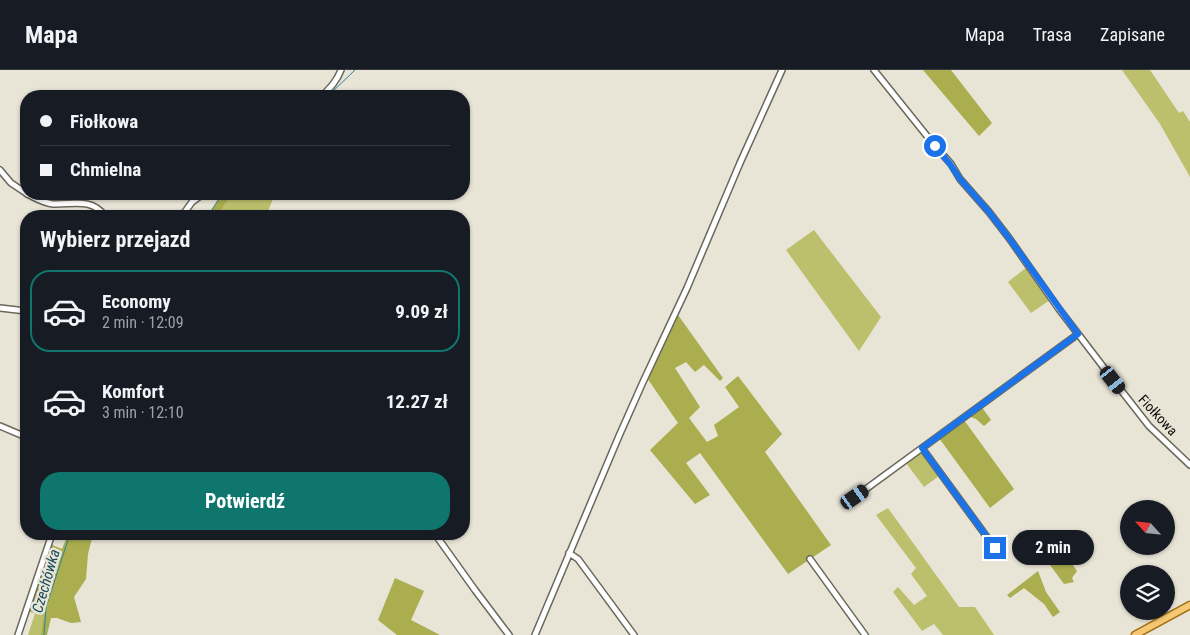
<!DOCTYPE html>
<html lang="pl">
<meta charset="utf-8">
<style>
:root{--surface:#171b24;--page:#242831;--text:#f1f3f6;--muted:#9ea1a6;--line:#363941;--accent:#0f766e}
body{margin:0;font-family:"Roboto Condensed",sans-serif;background:var(--page);color:var(--text);height:100vh;display:flex;flex-direction:column;font-size:19px;white-space:nowrap}
*{box-sizing:border-box;margin:0}
p{font-size:16px;color:var(--muted)}
.icon{flex:none;width:28px;height:28px;fill:none;stroke:currentColor;stroke-width:2;stroke-linecap:round;stroke-linejoin:round}
.map{position:relative;flex:1;overflow:hidden}
.panel{position:absolute;left:20px;top:140px;width:450px;height:330px;display:flex;flex-direction:column;background:var(--surface);border-radius:20px;box-shadow:0 1px 4px #0004}
.panel>*{flex:none}
.banner{position:absolute;left:20px;top:20px;width:450px;height:110px;border-radius:20px;box-shadow:0 1px 4px #0004;display:grid;align-content:center;height:110px;padding:0 20px;background:var(--surface)}
.needle{width:32px;rotate:297deg}
.controls{position:absolute;left:1120px;top:430px;display:grid;gap:10px}
.controls a{display:grid;place-items:center;width:55px;height:55px;border-radius:50%;background:var(--surface);box-shadow:0 1px 4px #0004;font-size:25px}
.end{position:absolute;width:22px;height:22px;margin:-11px;border:6px solid #1a73e8;background:#fff;box-shadow:0 0 0 2px #fff}
.from{border-radius:50%}
.bubble{position:absolute;height:35px;border-radius:18px;background:var(--surface);box-shadow:0 1px 4px #0004;font-size:16px;font-weight:700;line-height:35px;text-align:center}
.car{position:absolute;width:15px;height:30px;margin:-15px -8px;border-radius:6px;box-shadow:0 0 4px 1px #0007;background:linear-gradient(#222 24%,#8ab4d8 0 40%,#222 0 76%,#8ab4d8 0 86%,#222 0)}
.banner b{display:flex;align-items:center;gap:18px;height:48px;font-size:19px}
.banner b+b{border-top:1px solid var(--line)}
.banner i{width:12px;height:12px;background:var(--text)}
ul{padding:0;list-style:none}
li{display:flex;align-items:center;gap:15px;height:82px;margin:0 10px 8px;padding:0 10px;border:2px solid transparent;border-radius:20px}
li div{flex:1}
li b{display:block;font-size:19px}
li em{font-style:normal;font-weight:700}
li.selected{border-color:var(--accent)}
li>.icon{width:45px;height:45px;stroke-width:1.5}
h2{padding:0 20px;font-size:22px;line-height:60px}
.cta{display:flex;gap:10px;margin-top:auto;padding:10px 20px}
.cta a{flex:1;height:58px;border-radius:20px;background:var(--accent);color:#fff;font-size:20px;font-weight:700;line-height:58px;text-align:center}
header{display:flex;align-items:center;gap:30px;box-sizing:border-box;height:70px;padding:0 25px;background:var(--surface);border-bottom:1px solid var(--line)}
header strong{font-size:24px}
nav{display:flex;gap:28px;margin-inline-start:auto;font-size:18px}
.map>svg:first-child{display:block}
.green{fill:#bcc06d}
.forest{fill:#aaae4e}
.lines{fill:none;stroke-linecap:round;stroke-linejoin:round}
.stream{stroke:#2a839c;stroke-width:1}
.minor-casing{stroke:#6a675b;stroke-width:8}
.major-casing{stroke:#a16e12;stroke-width:9}
.minor{stroke:#fff;stroke-width:5}
.major{stroke:#f7c874;stroke-width:6}
.route{stroke:#1a73e8;stroke-width:6}
.labels{text-anchor:middle;stroke-width:5;stroke-linejoin:round;paint-order:stroke}
.street-label{font-size:14px;fill:#0d0c08;stroke:#e8e4d6}
.water-label{font-size:15px;font-style:italic;fill:#134857;stroke:#e8e4d6}
</style>
<header>
<strong>Mapa</strong>
<nav><a>Mapa</a><a>Trasa</a><a>Zapisane</a></nav>
</header>
<div class="map">
<svg width="1190" height="565" viewBox="0 0 1190 565">
<rect width="100%" height="100%" fill="#e8e4d6"/>
<path class="green" d="M1122,0H1150L1179,43L1183,41L1190,52V107L1160,54Z
M232,124H275L266,146H217Z
M814,160L881,247L859,281L786,180Z
M1027,197L1050,230L1031,243L1008,212Z
M921,381L939,406L924,417L906,393Z
M888,438L959,537H975L994,565H943L934,554L922,561L893,522L898,517L914,535L927,526L911,504L916,498L876,445Z
M37,537H46L43,565H28Z"/>
<path class="forest" d="M923,0H951L992,53L979,66Z
M222,124H232L217,146H208Z
M678,245L723,308L720,311L704,295L695,302L686,292L675,298L700,337L689,348L707,372L718,366L714,355L739,337L725,317L738,306L782,364L765,382L831,475L788,504L700,383L686,393L710,425L695,434L650,380L678,353L647,308Z
M981,336L991,350L984,356L976,349L968,346Z
M964,350L1014,419L990,438L939,368Z
M68,464H93L88,484L86,509L74,527L81,552L71,553L57,548H51L47,565H41L43,551L46,537H38L34,543L27,541L50,474L62,479Z
M1065,484L1077,501L1072,508L1074,512L1064,514L1050,495Z
M1038,501L1046,522L1060,542L1053,547L1044,534L1024,518L1010,528L1007,525Z
M395,508L424,521L411,550L440,565H397L378,550Z"/>
<g class="lines">
<path class="stream" d="M328,26L355,0
M208,146L222,124
M44,565L46,537L70,464"/>
<g class="minor-casing">
<path id="minor" d="M874,0L935,76L951,94L960,109L989,142L1009,168L1059,239L1124,324L1149,356L1190,395
M322,26C330,18 337,11 341,0
M0,100L11,113L26,123
M27,124C36,128 43,133 53,134C72,135 91,127 105,146
M182,146L192,132L203,124
M0,238L26,241
M0,356L26,367
M922,378L995,478
M855,427L1078,264
M435,464L475,520L509,565
M569,483L578,489L634,565
M810,489L865,565
M18,565L52,464
M535,565L619,366L643,312L687,218L740,93L782,0"/>
</g>
<g class="major-casing">
<path id="major" d="M1135,565L1190,535"/>
</g>
<use href="#minor" class="minor"/>
<use href="#major" class="major"/>
</g>
<g class="lines">
<path class="route" d="M935,76L950,94L960,109L989,142L1009,168L1078,264L922,378L995,478"/>
</g>
<g class="labels">
<g class="street-label">
<text transform="translate(1158 345) rotate(47)" y="5">Fiołkowa</text>
</g>
<g class="water-label">
<text transform="translate(46 511) rotate(-74)" y="5">Czechówka</text>
</g>
</g>
</svg>
<div class="controls">
<a><svg class="needle" viewBox="-14 -14 28 28"><path d="M0-13l5 13h-10z" fill="#e53935"/><path d="M0 13l5-13h-10z" fill="#9ea1a6"/></svg></a>
<a><svg class="icon" aria-label="layers" viewBox="0 0 24 24"><path d="M12 4l9 5-9 5-9-5zM3 14l9 5 9-5"/></svg></a>
</div>
<i class="end from" style="left:935px;top:76px"></i>
<i class="end" style="left:995px;top:478px"></i>
<div class="bubble" style="left:1012px;top:460px;width:82px">2 min</div>
<i class="car" style="left:1113px;top:310px;rotate:142deg"></i>
<i class="car" style="left:855px;top:427px;rotate:55deg"></i>
<div class="banner">
<b><i class="from"></i>Fiołkowa</b>
<b><i></i>Chmielna</b>
</div>
<section class="panel">
<h2>Wybierz przejazd</h2>
<ul>
<li class="selected"><svg class="icon" aria-label="car" viewBox="0 0 24 24"><path d="M5 17H2v-5l4-1 3-4h7l3 4 3 1v5h-3M9 17h6M6 11h13"/><circle cx="7" cy="17" r="2"/><circle cx="17" cy="17" r="2"/></svg><div><b>Economy</b><p>2 min · 12:09</p></div><em>9.09 zł</em></li>
<li><svg class="icon" aria-label="car" viewBox="0 0 24 24"><path d="M5 17H2v-5l4-1 3-4h7l3 4 3 1v5h-3M9 17h6M6 11h13"/><circle cx="7" cy="17" r="2"/><circle cx="17" cy="17" r="2"/></svg><div><b>Komfort</b><p>3 min · 12:10</p></div><em>12.27 zł</em></li>
</ul>
<div class="cta"><a>Potwierdź</a></div>
</section>
</div>
